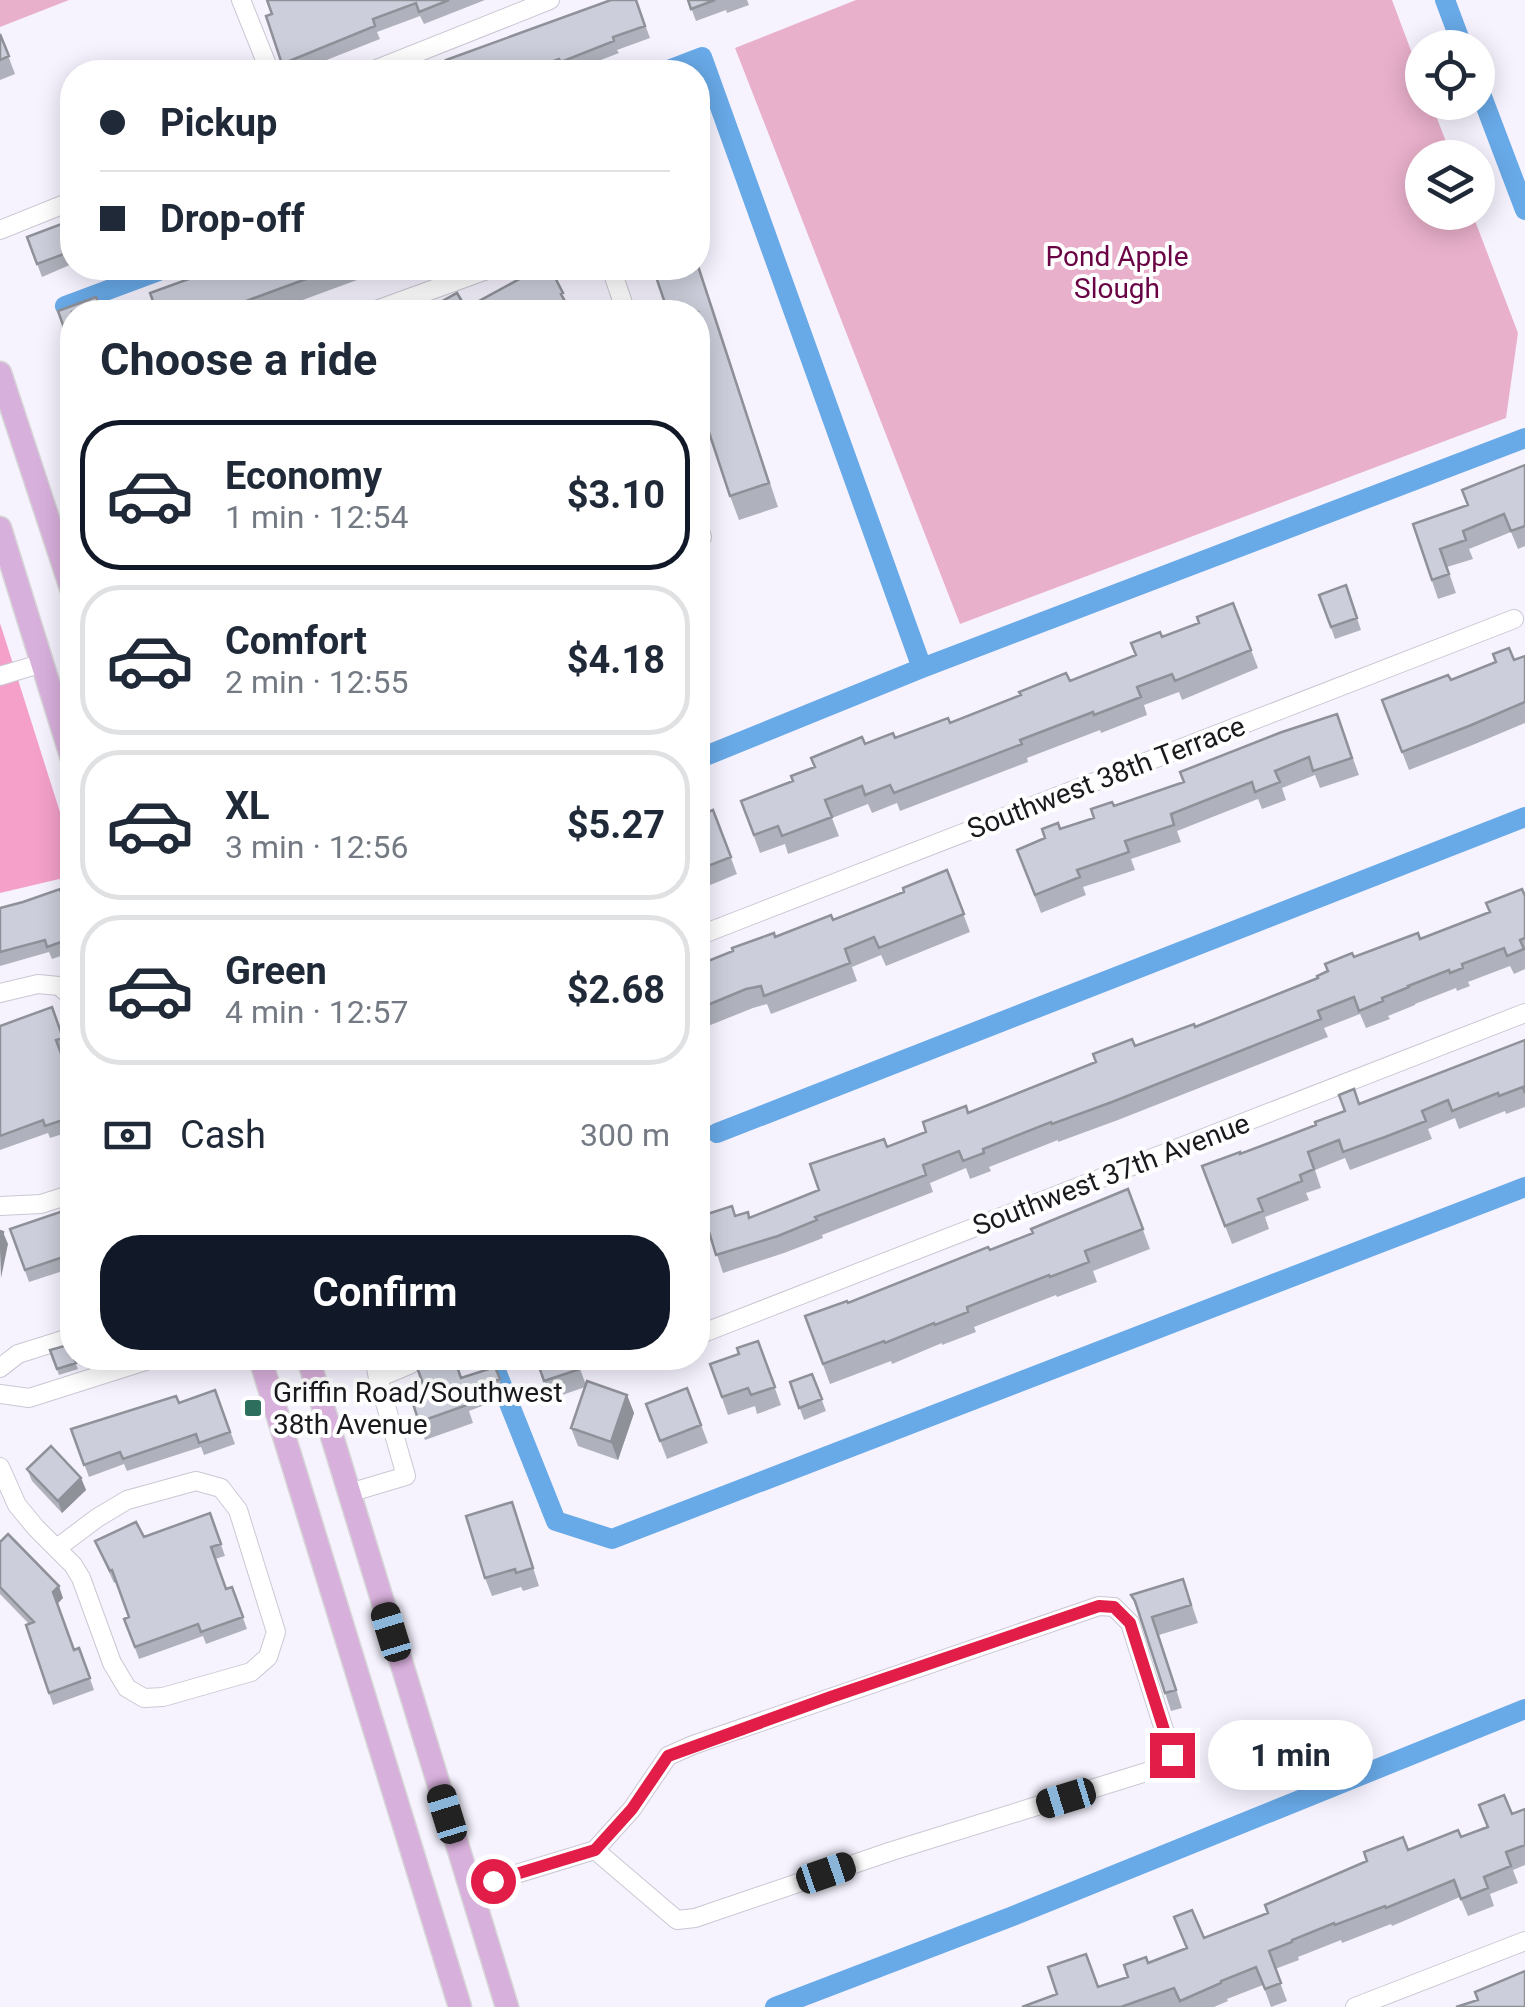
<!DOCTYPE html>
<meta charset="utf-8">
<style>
:root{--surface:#fff;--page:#f6f6f7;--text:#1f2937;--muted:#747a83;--line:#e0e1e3;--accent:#111827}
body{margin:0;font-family:Roboto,sans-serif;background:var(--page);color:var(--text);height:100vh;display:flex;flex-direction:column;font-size:38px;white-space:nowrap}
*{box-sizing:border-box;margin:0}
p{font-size:32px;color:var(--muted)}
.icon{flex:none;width:55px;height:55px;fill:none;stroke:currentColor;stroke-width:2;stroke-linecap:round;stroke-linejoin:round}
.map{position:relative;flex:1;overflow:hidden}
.panel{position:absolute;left:60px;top:300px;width:650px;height:1070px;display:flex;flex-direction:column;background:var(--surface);border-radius:40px;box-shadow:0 5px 25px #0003}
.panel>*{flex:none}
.guide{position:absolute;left:60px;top:60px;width:650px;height:220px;border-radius:40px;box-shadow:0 5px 25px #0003;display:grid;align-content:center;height:220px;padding:0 40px;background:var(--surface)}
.tools{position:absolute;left:1405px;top:30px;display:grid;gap:20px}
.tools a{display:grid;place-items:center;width:90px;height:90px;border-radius:50%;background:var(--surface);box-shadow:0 5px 25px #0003;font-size:50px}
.end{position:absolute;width:45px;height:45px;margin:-22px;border:12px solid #e11d48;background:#fff;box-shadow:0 0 0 5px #fff}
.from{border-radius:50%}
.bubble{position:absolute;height:70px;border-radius:35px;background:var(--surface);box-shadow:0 5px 25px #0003;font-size:32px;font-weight:700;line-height:70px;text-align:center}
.car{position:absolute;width:30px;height:60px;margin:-30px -15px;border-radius:12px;box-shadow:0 0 8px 2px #0007;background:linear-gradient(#222 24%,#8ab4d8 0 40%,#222 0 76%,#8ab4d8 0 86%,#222 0)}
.guide b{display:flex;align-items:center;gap:35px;height:95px;font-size:38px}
.guide b+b{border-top:2px solid var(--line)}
.guide i{width:25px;height:25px;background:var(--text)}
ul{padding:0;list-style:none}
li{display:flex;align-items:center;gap:30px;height:150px;margin:0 20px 15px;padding:0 20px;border:5px solid var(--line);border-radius:40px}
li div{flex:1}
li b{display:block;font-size:38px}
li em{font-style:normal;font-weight:700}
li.on{border-color:var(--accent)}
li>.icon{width:90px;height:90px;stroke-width:1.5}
h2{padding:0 40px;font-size:45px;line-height:120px}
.pay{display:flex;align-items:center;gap:25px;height:110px;padding:0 40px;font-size:38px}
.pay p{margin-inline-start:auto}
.action{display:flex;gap:20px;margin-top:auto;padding:20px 40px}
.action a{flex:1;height:115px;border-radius:40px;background:var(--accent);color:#fff;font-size:40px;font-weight:700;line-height:115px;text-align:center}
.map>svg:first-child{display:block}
.green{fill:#e9b0cb}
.forest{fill:#f4a0c9}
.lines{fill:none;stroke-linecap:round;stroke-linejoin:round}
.canal{stroke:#68a9e7;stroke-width:20}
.minor-casing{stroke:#cbc7d3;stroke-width:20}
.major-casing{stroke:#d6d6d6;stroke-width:25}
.minor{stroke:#fff;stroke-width:18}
.major{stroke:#d8b0dc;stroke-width:22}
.wall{fill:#afb2bc}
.shaded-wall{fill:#8f9199}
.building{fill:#cccfdb;stroke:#8f9199;stroke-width:2.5}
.route{stroke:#e11d48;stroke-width:12}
.poi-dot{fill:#2e6e5d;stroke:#fff;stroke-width:4}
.labels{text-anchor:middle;stroke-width:8;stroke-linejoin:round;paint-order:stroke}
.park-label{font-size:28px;fill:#6a0345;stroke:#fff}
.street-label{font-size:28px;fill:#1a191d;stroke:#fff}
.poi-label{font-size:28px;fill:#1a191d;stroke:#fff;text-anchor:start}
</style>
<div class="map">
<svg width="1525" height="2007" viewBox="0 0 1525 2007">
<rect width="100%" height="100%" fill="#f6f3ff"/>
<path class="green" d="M0,0H69L0,27Z
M856,0H1392L1422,80V102L1431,103L1452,157L1422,158V212L1472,213L1518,333L1506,418L960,624L735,48Z"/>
<path class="forest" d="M0,623L72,850V876L0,893Z"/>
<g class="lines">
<path class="canal" d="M1445,0L1463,48
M663,72L702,57L922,668
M1478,86L1525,210
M65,306L167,268
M698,759L922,668L1525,438
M717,1133L1525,817
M491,1358L556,1521L612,1539L1525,1187
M775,2007L1013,1916L1525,1709"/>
<g class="minor-casing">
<path id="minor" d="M241,0L270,72
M369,72L550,0
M0,230L72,201
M611,268L626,312
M371,312L492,268
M698,525L702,537
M0,676L43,663
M698,936L1514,619
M0,993L38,984L59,986L72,997
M0,1206L41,1204L72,1194
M698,1335L1525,1013
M437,1358L438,1359
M0,1368L18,1354L72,1337
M378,1378L411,1364
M0,1394L29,1398L155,1358
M0,1467L17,1505L36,1528L73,1565L81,1578L112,1663L127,1688L144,1698L163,1697L251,1672L268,1657L276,1632L238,1510L221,1488L196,1481L127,1500L97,1518L57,1548
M349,1493L406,1476L378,1378L374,1358
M470,1888L595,1850L632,1809L668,1756L693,1745L1099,1606L1114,1607L1130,1623L1172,1755V1764L892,1851L695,1918L677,1920L595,1850
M1355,2007L1525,1941"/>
</g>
<g class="major-casing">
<path id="major" d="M0,373L72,591
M0,528L72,759
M260,1358L460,2007
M308,1358L507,2007"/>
</g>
<use href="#minor" class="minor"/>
<use href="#major" class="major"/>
</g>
<path class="wall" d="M266,0H485L424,24L420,16L377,32L380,39L296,72H285L266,16L272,14Z
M636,0L650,38L617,50L619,53L570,72H564V71L559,72H451Z
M688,0H747L749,5L727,13L726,10L696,21Z
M0,34L15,74L0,80Z
M72,220V264L42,277L27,237Z
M698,264L778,507L739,520L730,496Z
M219,268H387V269L270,312H157Z
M1525,465V546L1518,549L1511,532L1469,549L1473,559L1447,567L1456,593L1438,599L1413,524L1468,505Z
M1346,585L1361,630L1335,639L1319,595Z
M1233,603L1258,668L1182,700L1179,692L1144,705L1147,715L1101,733L1100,730L1027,758L1028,762L900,811L897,803L872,813L868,804L832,818L839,836L788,854L785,844L760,853L741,801L793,781L815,767L865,744L950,723L1070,681L1136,655L1162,637L1199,623Z
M1525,656V723L1475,744L1409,770L1382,700Z
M1337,714L1359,775L1320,788L1315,775L1282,788L1286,800L1262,809L1258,799L1177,831L1181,842L1131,859L1135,870L1083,887L1086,895L1041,913L1017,850L1045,838L1060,829L1094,818L1114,806L1184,782Z
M713,810L737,874L698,890V816Z
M947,870L970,932L886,966L881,955L852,967L857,981L771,1014L767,1004L753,1008L698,1030V965L775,937L833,920L904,892Z
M1525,896V969L1514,974L1510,966L1468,982L1470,986L1457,991L1456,988L1415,1004V1005L1388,1016L1390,1019L1366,1028L1360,1014L1324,1028L1328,1037L1118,1120L1058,1142V1140L989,1167L991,1171L970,1179L966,1168L930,1183L933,1192L822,1235L823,1238L784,1253L723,1273L704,1215L749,1218L819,1190L887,1147L968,1113L1135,1046L1195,1027L1318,978L1354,957L1420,939L1490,912Z
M0,908L72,923V952L52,959L49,952L0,966Z
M52,1007L68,1050L60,1052L72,1083V1131L50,1138L48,1133L0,1150V1026Z
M1525,1040V1107L1506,1114L1505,1111L1459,1129L1455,1118L1428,1129L1432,1139L1350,1170L1345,1158L1315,1170L1321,1188L1306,1193L1309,1200L1265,1217L1269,1229L1232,1244L1202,1166L1240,1154L1316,1125L1359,1104Z
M1128,1189L1150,1249L1093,1271L1097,1282L1057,1297L1056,1295L974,1327L976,1332L942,1345V1343L892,1364L891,1361L830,1384L805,1316L848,1303L990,1250L1033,1233Z
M72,1208V1268L29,1282L10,1229Z
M758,1341L781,1405L757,1414L755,1406L728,1415L710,1364L739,1354Z
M50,1350L73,1358L78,1369L59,1375Z
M536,1358H576L586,1385L627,1395L634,1413L618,1460L578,1446L571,1428L585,1387L551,1399Z
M495,1367L506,1397L469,1411L473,1423L425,1440L410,1395Z
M812,1374L826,1411L804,1420L790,1382Z
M687,1388L708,1443L667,1459L646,1404Z
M215,1390L235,1444L204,1455L201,1447L127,1471L124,1464L89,1477L71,1429L179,1403Z
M27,1469L81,1478L86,1490L62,1513L32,1481Z
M512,1502L539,1586L523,1591L521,1587L492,1596L485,1578Z
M210,1513L225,1556L215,1559L226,1589L232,1587L247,1629L206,1644L203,1636L139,1659L124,1619L129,1617L116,1582L114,1583L95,1541L144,1537Z
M0,1542L63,1598L57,1604L74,1650L79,1648L94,1690L53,1705L26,1625L29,1624L0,1594Z
M1183,1579L1198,1623L1159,1635L1182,1708L1171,1711L1140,1617L1131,1595Z
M1525,1809V1865L1513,1870L1518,1883L1490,1894L1494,1906L1468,1916L1460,1897L1392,1926L1391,1924L1342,1943L1341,1940L1298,1957L1299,1960L1275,1969L1287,2001L1271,2007L1263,1985L1227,1999L1228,2001L1214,2007H1022L1098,1987L1128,1977L1148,1963L1186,1948L1204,1938L1268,1913L1408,1850L1461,1837Z"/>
<path class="shaded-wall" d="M3,1232L8,1244L1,1278L0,1250Z
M627,1395L634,1413L618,1460L611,1442Z
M81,1478L86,1490L62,1513L58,1501Z
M59,1586L63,1598L57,1604L53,1592Z"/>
<path class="building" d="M267,0H449L419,12L416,3L373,19L375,26L282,64L266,16L272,14Z
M611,0H636L645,26L613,37L614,41L561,62L559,59L524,72H451L446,60Z
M688,0H715L691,9Z
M0,34L9,56L0,60Z
M72,220V251L37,264L27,237Z
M698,266L769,483L730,496L698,399V312H668L653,268Z
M219,268H336L216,312H157L150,293Z
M534,268H550L563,293L561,294L571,312H433L430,308L457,293L466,308L525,276L524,273Z
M96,297L102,312H72V350L58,311Z
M1525,465V526L1511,531L1504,514L1463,531L1466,540L1440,549L1449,574L1432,580L1413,524L1468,505L1462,490Z
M1346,585L1357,618L1331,627L1319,595Z
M1233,603L1251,650L1175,681L1172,674L1137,687L1141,697L1094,715L1093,712L1020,740L1022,744L894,793L890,785L865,795L862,786L825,800L832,817L782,836L778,826L754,835L741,801L793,781L791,776L815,767L811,758L862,737L865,744L893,733L895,738L948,718L950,723L1021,695L1019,692L1066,673L1070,681L1136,655L1131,643L1160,632L1162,637L1199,623L1197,617Z
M1509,648L1514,660L1525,656V702L1469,726L1402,752L1382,700L1448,675L1451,680L1496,662L1493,654Z
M1337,714L1352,758L1313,771L1309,757L1275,771L1280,782L1255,792L1252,782L1171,814L1174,825L1125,841L1129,852L1077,870L1080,877L1035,895L1017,850L1045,838L1042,829L1058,823L1060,829L1094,818L1091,809L1112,802L1114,806L1184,782L1180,772L1282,732Z
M713,810L731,857L698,870V816Z
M947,870L964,914L879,948L874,937L845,949L850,963L764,996L761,986L746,989L698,1009V965L733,951L732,948L774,933L775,937L831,915L833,920L904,892L903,888Z
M60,889L72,923V938L47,947L45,940L0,952V908L23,902Z
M1522,889L1525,896V938L1520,940L1524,949L1507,956L1504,948L1462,964L1463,968L1450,973L1449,970L1408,986L1409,987L1382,998L1383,1001L1359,1011L1354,997L1318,1011L1321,1019L1112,1102L1052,1124L1051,1122L983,1149L984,1153L963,1161L959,1151L923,1165L926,1175L815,1217L817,1220L778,1236L716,1255L704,1215L732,1206L735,1216L748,1212L749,1218L819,1190L810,1164L884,1139L887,1147L926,1132L923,1122L966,1106L968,1113L1096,1062L1093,1054L1132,1039L1135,1046L1194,1024L1195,1027L1318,978L1317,976L1328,971L1325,964L1352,953L1354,957L1418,933L1420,939L1490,912L1486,903Z
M52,1007L63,1038L56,1040L72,1083V1117L45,1126L43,1120L0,1136V1026Z
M1525,1040V1093L1523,1087L1499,1096L1498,1093L1452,1111L1448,1100L1422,1111L1426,1121L1385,1137L1343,1152L1339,1140L1308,1152L1314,1169L1300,1175L1302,1181L1258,1199L1263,1211L1225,1226L1202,1166L1240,1152V1154L1316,1125L1315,1122L1345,1111L1339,1095L1354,1089L1359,1104Z
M1128,1189L1143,1229L1085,1251L1089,1262L1050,1277L1049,1275L967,1307L968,1312L935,1325L934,1323L885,1343L884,1341L823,1364L805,1316L847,1301L848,1303L988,1247L990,1250L1033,1233L1031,1229Z
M72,1208V1254L25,1270L10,1229Z
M0,1231L3,1232L0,1250Z
M758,1341L775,1387L751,1395L748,1388L722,1397L710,1364L739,1354L737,1348Z
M68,1345L76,1363L57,1369L50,1350Z
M444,1358H454L461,1378L495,1367L500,1379L462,1393L467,1405L419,1422L410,1395L425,1390L417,1367Z
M536,1358H576L580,1369L544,1381Z
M812,1374L822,1399L799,1408L790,1382Z
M587,1381L627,1395L611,1442L571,1428Z
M687,1388L701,1425L660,1441L646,1404Z
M215,1390L230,1432L199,1443L196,1434L123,1459L120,1452L84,1465L71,1429L176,1396L179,1403Z
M51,1446L81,1478L58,1501L27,1469Z
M512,1502L533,1568L516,1573L515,1569L485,1578L466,1516Z
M210,1513L221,1544L211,1547L226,1589L232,1587L243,1617L201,1632L198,1624L135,1647L124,1619L129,1617L112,1570L110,1571L95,1541L136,1522L144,1537Z
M8,1534L59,1586L53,1592L74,1650L79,1648L90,1678L49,1693L26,1625L34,1622L0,1587V1542Z
M1183,1579L1191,1605L1152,1617L1176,1690L1165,1693L1135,1601L1131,1595Z
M1504,1795L1512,1814L1525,1809V1845L1506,1852L1511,1866L1484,1877L1488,1888L1461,1899L1454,1880L1386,1908L1385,1906L1335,1925L1334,1923L1292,1940V1942L1269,1951L1281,1983L1265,1989L1256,1967L1221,1981V1983L1180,2001L1174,1988L1121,2007H1022L1057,1994L1048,1967L1086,1954L1098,1987L1128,1977L1124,1965L1146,1957L1148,1963L1187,1948L1174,1917L1192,1910L1204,1938L1268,1913L1265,1905L1367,1861L1364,1852L1403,1837L1408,1850L1458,1830L1461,1837L1488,1827L1479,1805Z
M1525,1971V2007H1456L1478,2000L1475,1992Z"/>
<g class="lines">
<path class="route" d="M493,1881L595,1850L632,1809L668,1756L831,1697L1099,1606L1114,1607L1130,1623L1172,1755"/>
</g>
<rect class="poi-dot" x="243" y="1398" width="20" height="20" rx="5"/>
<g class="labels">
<g class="park-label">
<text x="1117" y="266">Pond Apple<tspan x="1117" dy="32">Slough</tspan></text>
</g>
<g class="street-label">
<text transform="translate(1106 777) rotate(-21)" y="10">Southwest 38th Terrace</text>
<text transform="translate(1111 1174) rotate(-21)" y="10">Southwest 37th Avenue</text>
</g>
<g class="poi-label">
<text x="273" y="1402">Griffin Road/Southwest<tspan x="273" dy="32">38th Avenue</tspan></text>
</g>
</g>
</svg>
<div class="tools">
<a><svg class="icon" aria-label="locate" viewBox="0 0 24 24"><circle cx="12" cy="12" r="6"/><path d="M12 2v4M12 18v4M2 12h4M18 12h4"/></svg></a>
<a><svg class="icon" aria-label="layers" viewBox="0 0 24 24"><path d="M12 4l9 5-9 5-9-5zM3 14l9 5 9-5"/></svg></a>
</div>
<i class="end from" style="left:493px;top:1881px"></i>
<i class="end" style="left:1172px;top:1755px"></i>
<div class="bubble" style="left:1208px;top:1720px;width:165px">1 min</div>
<i class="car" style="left:391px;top:1632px;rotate:343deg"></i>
<i class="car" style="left:1066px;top:1798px;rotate:253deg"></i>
<i class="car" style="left:447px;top:1814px;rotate:343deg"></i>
<i class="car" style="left:826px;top:1873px;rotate:71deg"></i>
<div class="guide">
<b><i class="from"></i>Pickup</b>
<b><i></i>Drop-off</b>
</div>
<section class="panel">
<h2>Choose a ride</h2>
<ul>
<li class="on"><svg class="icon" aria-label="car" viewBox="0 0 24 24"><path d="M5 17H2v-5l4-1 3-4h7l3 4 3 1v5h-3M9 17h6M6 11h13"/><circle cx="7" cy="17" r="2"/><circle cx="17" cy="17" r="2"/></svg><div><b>Economy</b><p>1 min · 12:54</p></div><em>$3.10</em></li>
<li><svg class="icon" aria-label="car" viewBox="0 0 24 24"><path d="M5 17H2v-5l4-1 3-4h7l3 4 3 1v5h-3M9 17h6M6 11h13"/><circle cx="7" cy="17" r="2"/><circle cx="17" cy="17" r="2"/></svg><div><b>Comfort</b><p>2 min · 12:55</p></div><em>$4.18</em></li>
<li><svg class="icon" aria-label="car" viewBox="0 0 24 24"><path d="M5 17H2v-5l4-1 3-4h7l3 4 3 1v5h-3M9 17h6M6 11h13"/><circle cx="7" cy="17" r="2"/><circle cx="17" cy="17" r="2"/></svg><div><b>XL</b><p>3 min · 12:56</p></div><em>$5.27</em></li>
<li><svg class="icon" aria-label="car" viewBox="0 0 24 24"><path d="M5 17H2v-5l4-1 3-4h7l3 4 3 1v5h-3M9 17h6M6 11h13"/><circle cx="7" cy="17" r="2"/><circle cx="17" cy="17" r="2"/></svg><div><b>Green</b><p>4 min · 12:57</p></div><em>$2.68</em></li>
</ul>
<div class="pay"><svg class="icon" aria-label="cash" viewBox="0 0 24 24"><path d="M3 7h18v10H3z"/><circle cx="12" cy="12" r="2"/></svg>Cash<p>300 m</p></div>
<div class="action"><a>Confirm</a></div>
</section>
</div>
